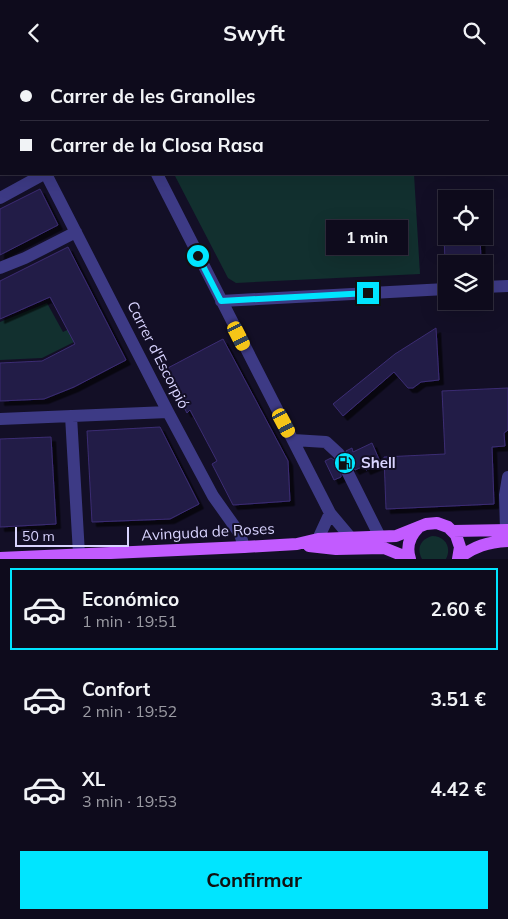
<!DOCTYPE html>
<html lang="es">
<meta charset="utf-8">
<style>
:root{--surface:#0e0b1c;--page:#1c1929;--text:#f1f3f6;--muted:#9b9ba3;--line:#2e2b3b;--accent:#00e5ff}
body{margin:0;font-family:Mulish,sans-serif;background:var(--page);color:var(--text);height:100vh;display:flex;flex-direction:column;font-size:19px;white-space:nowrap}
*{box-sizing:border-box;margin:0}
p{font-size:16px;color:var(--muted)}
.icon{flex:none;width:28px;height:28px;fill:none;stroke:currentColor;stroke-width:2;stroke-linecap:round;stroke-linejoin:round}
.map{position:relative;height:494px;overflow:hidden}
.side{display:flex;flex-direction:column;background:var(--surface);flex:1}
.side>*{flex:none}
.guide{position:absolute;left:0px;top:0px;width:509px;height:110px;box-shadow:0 5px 20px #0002,0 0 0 1px var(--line);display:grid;align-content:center;height:110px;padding:0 20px;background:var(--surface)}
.fabs{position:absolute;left:438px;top:125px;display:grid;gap:10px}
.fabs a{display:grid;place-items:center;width:55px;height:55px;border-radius:0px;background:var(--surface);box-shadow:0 5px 20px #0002,0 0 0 1px var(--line);font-size:25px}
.scale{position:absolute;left:15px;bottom:12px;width:114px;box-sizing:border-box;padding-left:5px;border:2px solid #d9d4ff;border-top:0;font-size:14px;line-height:18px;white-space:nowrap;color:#d9d4ff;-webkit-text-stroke:4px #130f26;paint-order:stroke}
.end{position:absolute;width:22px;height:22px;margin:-11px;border:6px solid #00e5ff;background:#111;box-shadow:0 0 0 2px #111}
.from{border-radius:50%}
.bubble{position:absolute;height:35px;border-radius:0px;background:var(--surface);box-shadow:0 5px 20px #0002,0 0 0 1px var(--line);font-size:16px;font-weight:700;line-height:35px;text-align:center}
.car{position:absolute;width:15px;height:30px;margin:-15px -8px;border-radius:6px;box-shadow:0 0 4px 1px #0007;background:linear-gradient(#f5c518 24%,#345 0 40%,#f5c518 0 76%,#345 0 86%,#f5c518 0)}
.guide b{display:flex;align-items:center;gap:18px;height:48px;font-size:19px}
.guide b+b{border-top:1px solid var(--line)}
.guide i{width:12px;height:12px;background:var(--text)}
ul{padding:9px 0 0;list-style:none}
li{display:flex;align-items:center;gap:15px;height:82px;margin:0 10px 8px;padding:0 10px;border:2px solid transparent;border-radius:0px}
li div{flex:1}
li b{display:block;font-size:19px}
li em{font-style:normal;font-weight:700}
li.selected{border-color:var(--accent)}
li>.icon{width:45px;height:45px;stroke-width:1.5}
.action{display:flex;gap:10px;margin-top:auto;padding:10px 20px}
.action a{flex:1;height:58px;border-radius:0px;background:var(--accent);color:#111;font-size:20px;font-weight:700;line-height:58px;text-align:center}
header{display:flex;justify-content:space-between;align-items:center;height:65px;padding:0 20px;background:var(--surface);font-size:22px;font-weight:700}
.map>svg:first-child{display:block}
.green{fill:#12302f}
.building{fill:#241b47;stroke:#3b2d73;filter:url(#shadow)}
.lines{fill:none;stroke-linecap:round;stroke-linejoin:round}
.minor-tunnel{stroke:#312d47;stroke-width:12;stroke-dasharray:12 6;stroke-linecap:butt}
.minor{stroke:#3d3a85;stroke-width:12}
.major{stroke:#c25bff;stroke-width:12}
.route{stroke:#00e5ff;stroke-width:6}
.labels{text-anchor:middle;stroke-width:4;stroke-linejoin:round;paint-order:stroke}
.street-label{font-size:15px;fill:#d9d4ff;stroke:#130f26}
.poi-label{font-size:15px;font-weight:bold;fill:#d9d4ff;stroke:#130f26;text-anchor:start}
</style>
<header><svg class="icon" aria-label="back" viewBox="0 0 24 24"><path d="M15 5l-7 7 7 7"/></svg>Swyft<svg class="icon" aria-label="search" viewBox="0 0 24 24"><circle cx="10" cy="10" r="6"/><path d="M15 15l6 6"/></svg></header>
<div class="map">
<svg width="508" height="494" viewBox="0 0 508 494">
<defs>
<filter id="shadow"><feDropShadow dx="4.5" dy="4.5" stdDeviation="0" flood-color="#0009"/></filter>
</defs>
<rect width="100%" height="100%" fill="#130f26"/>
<path class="green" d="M174,109H414L420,209L236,218L228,213Z
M47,238L63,267L102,248L108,260L42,293L0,295V257Z
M432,471C445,471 452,482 446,494H422C416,483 421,474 432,471Z"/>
<path class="building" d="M40,124L58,160L0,190V144Z
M444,171H480L481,195L445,196Z
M68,182L126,295L74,322L44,334L0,336V298L42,296L75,279L50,232L0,254V216Z
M436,263L439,315L421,317L413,323H408L394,307L343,351L333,339L395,289Z
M223,274L288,396L290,436L233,440L212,399L217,396L190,345L187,348L164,305Z
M508,323V365L504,368L505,381L492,382L494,439L386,444L384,392L445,389L442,326Z
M160,362L199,439L170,454L92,457L87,366Z
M51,372L56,459L0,462V374Z
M372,378L381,399L366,405L364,401L355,405L352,401H345L341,404V412L334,415L325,396L331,393L337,397H342L347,391L346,386L352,383L353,387Z"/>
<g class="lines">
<path class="minor-tunnel" d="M339,389L348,408"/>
<path class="minor" d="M102,0V1
M150,1L168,0
M0,14L1,16
M46,109L168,347L213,431L240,469L244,482
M157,109L330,448L351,473
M0,133L44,109
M0,203L25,193L76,167
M484,222L508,221
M221,236L446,224
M71,351L79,489
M0,354L168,347
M293,375L326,377L339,389
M348,408L380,472
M506,465L505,430L508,412
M318,474L330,448"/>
<path class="major" d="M453,466L508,465
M309,481L336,484L384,483L409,493
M0,493L244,482L297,479L318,474L396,471L426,459L437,458L448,462L456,470L460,482L458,494
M410,494C406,482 409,472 418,463
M458,494C474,481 488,477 508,476"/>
</g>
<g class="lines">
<path class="route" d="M198,191L221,236L368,228"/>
</g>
<defs>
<g id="fuel-disc" transform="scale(1.125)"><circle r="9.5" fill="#00e5ff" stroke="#130f26"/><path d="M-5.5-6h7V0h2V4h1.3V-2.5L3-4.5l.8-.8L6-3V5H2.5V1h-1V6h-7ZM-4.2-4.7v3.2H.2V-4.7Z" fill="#111"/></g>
</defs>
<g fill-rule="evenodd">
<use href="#fuel-disc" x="345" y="398"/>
</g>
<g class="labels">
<g class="street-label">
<text transform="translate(158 290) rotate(63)" y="5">Carrer d'Escorpió</text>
<text transform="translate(208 467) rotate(-3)" y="5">Avinguda de Roses</text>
</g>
<g class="poi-label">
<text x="361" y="403">Shell</text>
</g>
</g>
</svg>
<div class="fabs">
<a><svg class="icon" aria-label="locate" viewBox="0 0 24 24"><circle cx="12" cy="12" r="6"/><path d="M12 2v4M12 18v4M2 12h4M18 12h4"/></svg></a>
<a><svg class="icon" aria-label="layers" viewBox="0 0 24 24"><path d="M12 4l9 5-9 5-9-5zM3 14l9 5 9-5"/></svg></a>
</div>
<div class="scale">50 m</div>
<i class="end from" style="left:198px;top:191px"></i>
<i class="end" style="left:368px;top:228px"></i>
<div class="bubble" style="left:326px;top:155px;width:82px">1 min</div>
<i class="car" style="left:239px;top:271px;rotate:153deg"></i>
<i class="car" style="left:284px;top:358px;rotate:152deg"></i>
<div class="guide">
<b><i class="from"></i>Carrer de les Granolles</b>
<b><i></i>Carrer de la Closa Rasa</b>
</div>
</div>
<section class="side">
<ul>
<li class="selected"><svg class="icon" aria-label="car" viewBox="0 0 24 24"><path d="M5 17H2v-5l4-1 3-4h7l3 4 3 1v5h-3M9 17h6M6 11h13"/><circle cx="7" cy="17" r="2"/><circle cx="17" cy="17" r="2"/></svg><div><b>Económico</b><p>1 min · 19:51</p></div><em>2.60 €</em></li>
<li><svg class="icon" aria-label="car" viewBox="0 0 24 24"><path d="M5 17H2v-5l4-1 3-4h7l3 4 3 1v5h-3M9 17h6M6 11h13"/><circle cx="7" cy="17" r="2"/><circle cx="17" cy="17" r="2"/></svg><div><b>Confort</b><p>2 min · 19:52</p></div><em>3.51 €</em></li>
<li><svg class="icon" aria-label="car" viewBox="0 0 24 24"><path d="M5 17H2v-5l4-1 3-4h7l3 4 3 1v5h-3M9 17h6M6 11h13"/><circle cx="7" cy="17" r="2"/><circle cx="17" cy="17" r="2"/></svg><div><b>XL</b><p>3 min · 19:53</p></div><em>4.42 €</em></li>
</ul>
<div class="action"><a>Confirmar</a></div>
</section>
